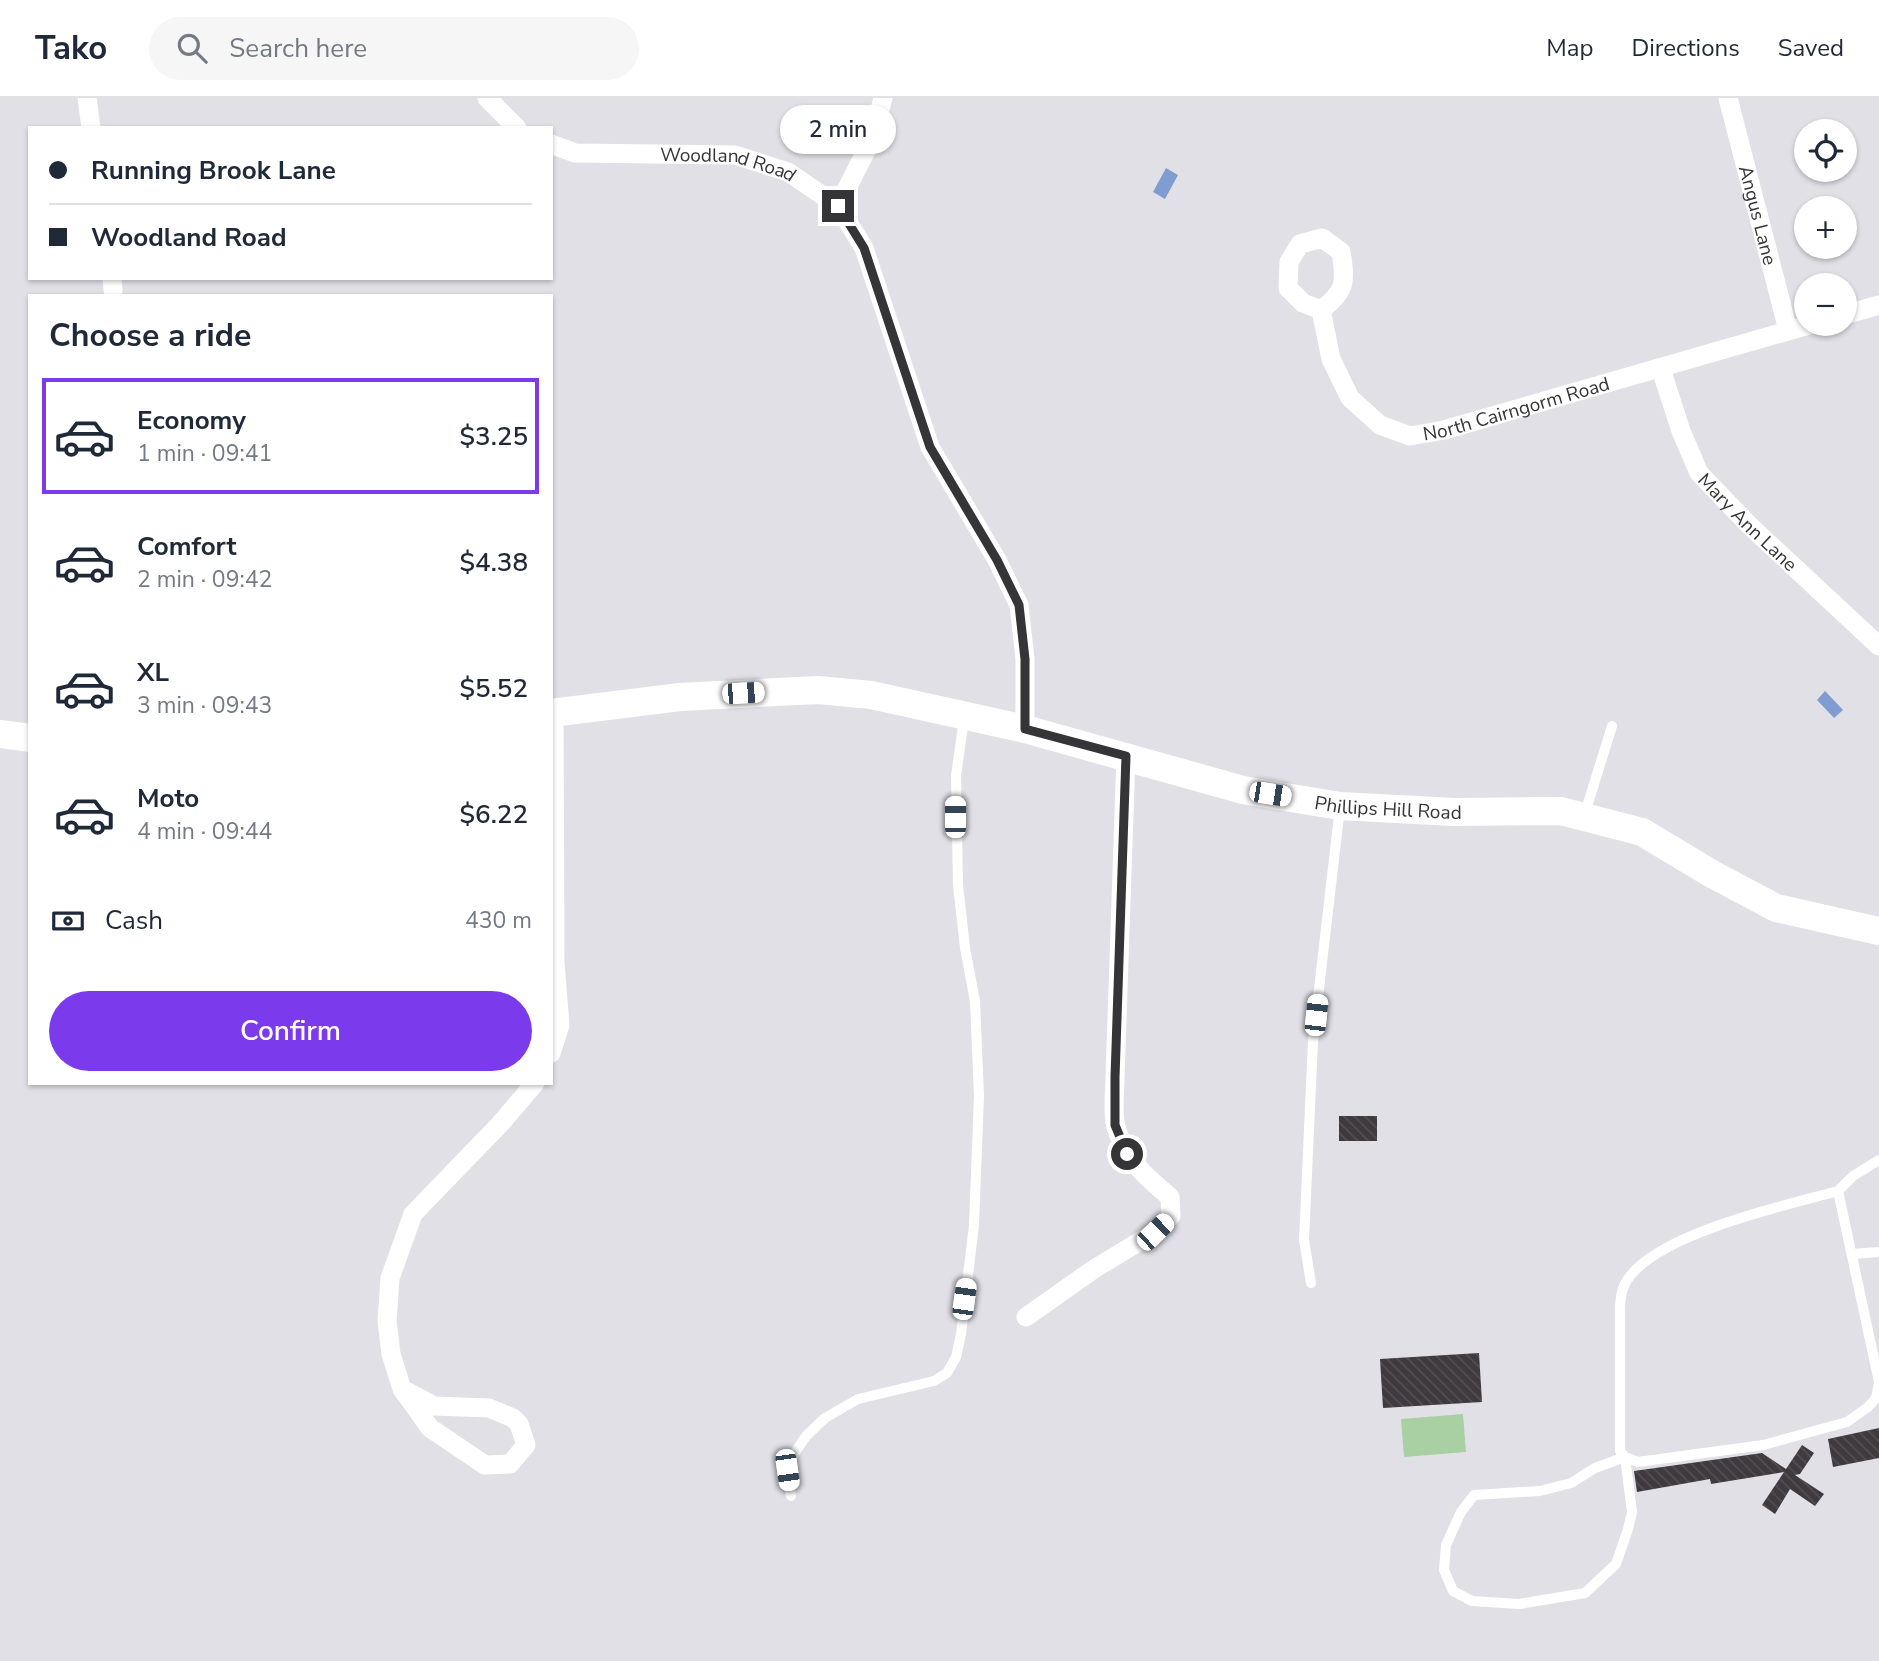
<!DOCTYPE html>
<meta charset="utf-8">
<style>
:root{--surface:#fff;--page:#f6f6f7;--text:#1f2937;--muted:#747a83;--line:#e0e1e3;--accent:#7c3aed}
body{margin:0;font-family:"Nunito Sans",sans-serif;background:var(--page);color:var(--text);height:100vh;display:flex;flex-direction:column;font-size:26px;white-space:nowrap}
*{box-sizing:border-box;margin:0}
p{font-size:23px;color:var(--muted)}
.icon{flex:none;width:38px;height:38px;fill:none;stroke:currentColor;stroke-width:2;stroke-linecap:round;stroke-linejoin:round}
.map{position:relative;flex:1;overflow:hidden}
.drawer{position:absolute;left:28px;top:196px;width:525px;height:791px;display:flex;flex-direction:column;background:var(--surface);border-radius:0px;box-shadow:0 2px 5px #0004}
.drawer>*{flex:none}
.guide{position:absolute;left:28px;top:28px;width:525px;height:154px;border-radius:0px;box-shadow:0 2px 5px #0004;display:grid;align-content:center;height:154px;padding:0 21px;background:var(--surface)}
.controls{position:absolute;left:1794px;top:21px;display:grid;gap:14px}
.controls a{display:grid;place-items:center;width:63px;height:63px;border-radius:50%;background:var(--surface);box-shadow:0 2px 5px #0004;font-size:35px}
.end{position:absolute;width:32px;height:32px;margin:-16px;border:9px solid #353537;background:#fff;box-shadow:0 0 0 4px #fff}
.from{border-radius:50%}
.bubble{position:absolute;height:49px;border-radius:24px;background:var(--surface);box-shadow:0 2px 5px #0004;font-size:23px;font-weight:600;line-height:49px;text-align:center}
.car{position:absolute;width:21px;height:42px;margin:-21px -10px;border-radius:9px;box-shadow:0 0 5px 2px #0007;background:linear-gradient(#fff 24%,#345 0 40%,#fff 0 76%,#345 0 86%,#fff 0)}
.guide b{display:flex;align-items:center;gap:24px;height:66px;font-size:26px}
.guide b+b{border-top:2px solid var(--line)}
.guide i{width:18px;height:18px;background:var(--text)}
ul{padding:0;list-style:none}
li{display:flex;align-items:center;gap:21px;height:116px;margin:0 14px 10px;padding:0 7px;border:4px solid transparent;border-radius:0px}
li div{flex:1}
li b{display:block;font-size:26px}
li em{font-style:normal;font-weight:600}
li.current{border-color:var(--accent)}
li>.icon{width:63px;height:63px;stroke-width:1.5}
h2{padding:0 21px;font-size:32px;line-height:84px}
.pay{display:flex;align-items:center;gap:18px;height:77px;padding:0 21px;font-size:26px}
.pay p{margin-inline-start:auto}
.button{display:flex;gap:14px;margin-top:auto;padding:14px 21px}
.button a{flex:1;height:80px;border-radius:42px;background:var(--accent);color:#fff;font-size:28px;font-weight:600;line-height:80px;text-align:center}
header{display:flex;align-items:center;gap:42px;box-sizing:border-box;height:98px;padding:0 35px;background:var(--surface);border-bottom:2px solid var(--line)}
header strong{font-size:33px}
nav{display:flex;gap:38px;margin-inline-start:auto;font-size:24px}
.search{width:490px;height:63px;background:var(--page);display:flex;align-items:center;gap:18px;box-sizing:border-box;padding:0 24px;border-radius:38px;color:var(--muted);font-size:26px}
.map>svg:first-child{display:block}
.pitch{fill:#a9d0a2}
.water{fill:#7f9dd0}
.building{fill:url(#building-back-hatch)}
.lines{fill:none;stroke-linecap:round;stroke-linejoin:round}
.lane{stroke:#fff;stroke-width:10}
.street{stroke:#fff;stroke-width:19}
.secondary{stroke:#fff;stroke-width:28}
.route{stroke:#353537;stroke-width:9}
.labels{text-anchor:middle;stroke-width:7;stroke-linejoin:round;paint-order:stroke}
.street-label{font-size:19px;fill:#353537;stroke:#fff}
</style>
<header>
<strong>Tako</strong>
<div class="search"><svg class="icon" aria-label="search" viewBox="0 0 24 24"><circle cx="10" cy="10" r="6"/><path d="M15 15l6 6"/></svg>Search here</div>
<nav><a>Map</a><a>Directions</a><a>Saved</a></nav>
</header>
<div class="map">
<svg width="1879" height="1563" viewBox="0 0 1879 1563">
<defs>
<pattern id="building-back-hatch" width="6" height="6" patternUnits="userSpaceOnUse" patternTransform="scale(1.75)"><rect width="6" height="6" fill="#3e3a3d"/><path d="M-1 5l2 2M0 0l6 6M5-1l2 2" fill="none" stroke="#524e51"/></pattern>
</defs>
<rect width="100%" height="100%" fill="#e1e0e7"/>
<path class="pitch" d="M1463,1316L1466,1354L1404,1359L1401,1321Z"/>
<path class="water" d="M1166,70L1178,77L1165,101L1153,94Z
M1825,593L1843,612L1834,620L1817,602Z"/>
<path class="building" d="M1339,1018H1377V1043H1339Z
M1479,1255L1482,1304L1383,1310L1380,1261Z
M1879,1330V1360L1833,1369L1828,1341Z
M1802,1347L1814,1355L1800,1376L1795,1377L1824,1396L1815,1408L1790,1391L1775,1416L1762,1407L1784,1374L1711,1386L1710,1381L1637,1394L1634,1373L1762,1355L1786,1371Z"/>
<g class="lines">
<path class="lane" d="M1585,715L1612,628
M1879,1062L1853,1078L1838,1093L1879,1284
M1838,1093C1783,1108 1665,1134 1630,1178C1622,1188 1621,1197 1620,1208V1353L1625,1359L1638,1364L1763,1347L1847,1324L1868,1309L1876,1300L1879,1285
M1852,1156L1879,1154
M1311,1185L1304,1142L1313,943L1340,709
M1625,1359L1632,1414L1628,1431L1616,1466L1585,1495L1519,1506L1472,1503L1453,1493L1444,1472L1446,1447L1461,1414L1474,1397L1540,1393L1571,1385L1595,1370Z
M791,1398L787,1372L794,1356L806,1338L825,1320L858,1301L934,1283L947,1275L956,1259L961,1236L974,1127L979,998L975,903L965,850L958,787L956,678L964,621"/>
<g class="street">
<path d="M87,0L91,30"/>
<path d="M487,0L517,30"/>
<path id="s1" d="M1728,0L1788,232"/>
<path id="s2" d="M551,46L575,55L735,57L788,74L838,108L864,150L930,349L997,462L1019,507L1025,561V631"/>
<path d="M838,108L872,41L883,0"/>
<path d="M112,180L113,192"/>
<path id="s3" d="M1321,212L1303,205L1288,190L1289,164L1300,146L1322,140L1341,154C1346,184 1346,193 1321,212L1331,261L1350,300L1380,327L1410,338L1444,332L1812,226"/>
<path d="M1844,217L1879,207"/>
<path id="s4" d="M1661,271L1681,333L1699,375L1749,427L1879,548"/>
<path d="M551,955L560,927L555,865L554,615"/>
<path d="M1026,1219L1094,1171L1155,1134L1171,1118L1170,1099C1146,1079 1125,1061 1116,1029C1112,1014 1115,994 1115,979L1126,658"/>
<path d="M402,1291L434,1308L489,1310L513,1320L519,1326L526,1347L510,1366L485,1367L430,1330L402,1291L391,1256L387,1223L390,1180L413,1116L501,1025L535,985"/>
</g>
<g class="secondary">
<path id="s5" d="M551,615L680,599L818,592L871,597L1025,631L1243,692L1340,708L1454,714L1561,713L1642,734L1712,776L1776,810L1879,833"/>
<path d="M0,636L30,640"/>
</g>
</g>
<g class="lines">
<path class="route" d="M838,108L864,150L930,349L997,462L1019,507L1025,561V631L1126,658L1115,979V1027L1127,1056"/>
</g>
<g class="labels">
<g class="street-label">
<text dy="7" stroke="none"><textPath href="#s2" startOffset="180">Woodland Road</textPath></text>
<text dy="7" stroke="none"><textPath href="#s1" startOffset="121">Angus Lane</textPath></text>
<text dy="7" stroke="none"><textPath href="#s3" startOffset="476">North Cairngorm Road</textPath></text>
<text dy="7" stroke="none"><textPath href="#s4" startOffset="180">Mary Ann Lane</textPath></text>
<text dy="7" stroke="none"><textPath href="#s5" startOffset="852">Phillips Hill Road</textPath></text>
</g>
</g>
</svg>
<div class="controls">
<a><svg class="icon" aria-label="locate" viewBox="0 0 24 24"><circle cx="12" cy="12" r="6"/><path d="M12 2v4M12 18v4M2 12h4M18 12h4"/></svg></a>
<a>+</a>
<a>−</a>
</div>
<i class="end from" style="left:1127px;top:1056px"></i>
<i class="end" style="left:838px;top:108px"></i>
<div class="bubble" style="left:780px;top:7px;width:116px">2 min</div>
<i class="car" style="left:743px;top:595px;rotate:87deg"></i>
<i class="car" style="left:1270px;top:696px;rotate:99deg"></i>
<i class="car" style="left:955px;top:719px;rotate:0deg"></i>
<i class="car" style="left:1316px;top:917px;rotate:6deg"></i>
<i class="car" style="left:1155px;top:1134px;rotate:46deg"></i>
<i class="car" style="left:964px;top:1201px;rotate:8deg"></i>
<i class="car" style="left:787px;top:1372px;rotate:172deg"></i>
<div class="guide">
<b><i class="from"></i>Running Brook Lane</b>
<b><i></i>Woodland Road</b>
</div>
<section class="drawer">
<h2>Choose a ride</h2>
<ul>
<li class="current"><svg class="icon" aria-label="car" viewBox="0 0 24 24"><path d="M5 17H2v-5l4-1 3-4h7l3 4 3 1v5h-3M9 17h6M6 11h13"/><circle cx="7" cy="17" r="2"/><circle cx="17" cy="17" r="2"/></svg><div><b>Economy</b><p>1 min · 09:41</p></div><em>$3.25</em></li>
<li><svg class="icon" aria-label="car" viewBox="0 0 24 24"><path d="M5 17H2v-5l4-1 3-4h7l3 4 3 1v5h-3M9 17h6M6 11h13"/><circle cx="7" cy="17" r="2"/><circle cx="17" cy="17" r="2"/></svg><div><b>Comfort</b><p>2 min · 09:42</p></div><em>$4.38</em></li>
<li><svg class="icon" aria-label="car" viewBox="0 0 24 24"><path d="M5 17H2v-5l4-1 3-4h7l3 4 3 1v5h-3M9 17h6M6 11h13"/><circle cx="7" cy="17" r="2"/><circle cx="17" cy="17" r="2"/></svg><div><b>XL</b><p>3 min · 09:43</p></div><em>$5.52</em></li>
<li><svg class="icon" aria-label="car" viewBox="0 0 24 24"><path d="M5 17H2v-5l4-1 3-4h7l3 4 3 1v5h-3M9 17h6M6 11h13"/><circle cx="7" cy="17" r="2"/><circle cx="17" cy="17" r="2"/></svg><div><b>Moto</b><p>4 min · 09:44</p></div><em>$6.22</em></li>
</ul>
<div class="pay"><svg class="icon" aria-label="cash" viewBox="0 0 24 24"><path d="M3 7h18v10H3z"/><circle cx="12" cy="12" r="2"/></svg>Cash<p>430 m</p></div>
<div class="button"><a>Confirm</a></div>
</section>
</div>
